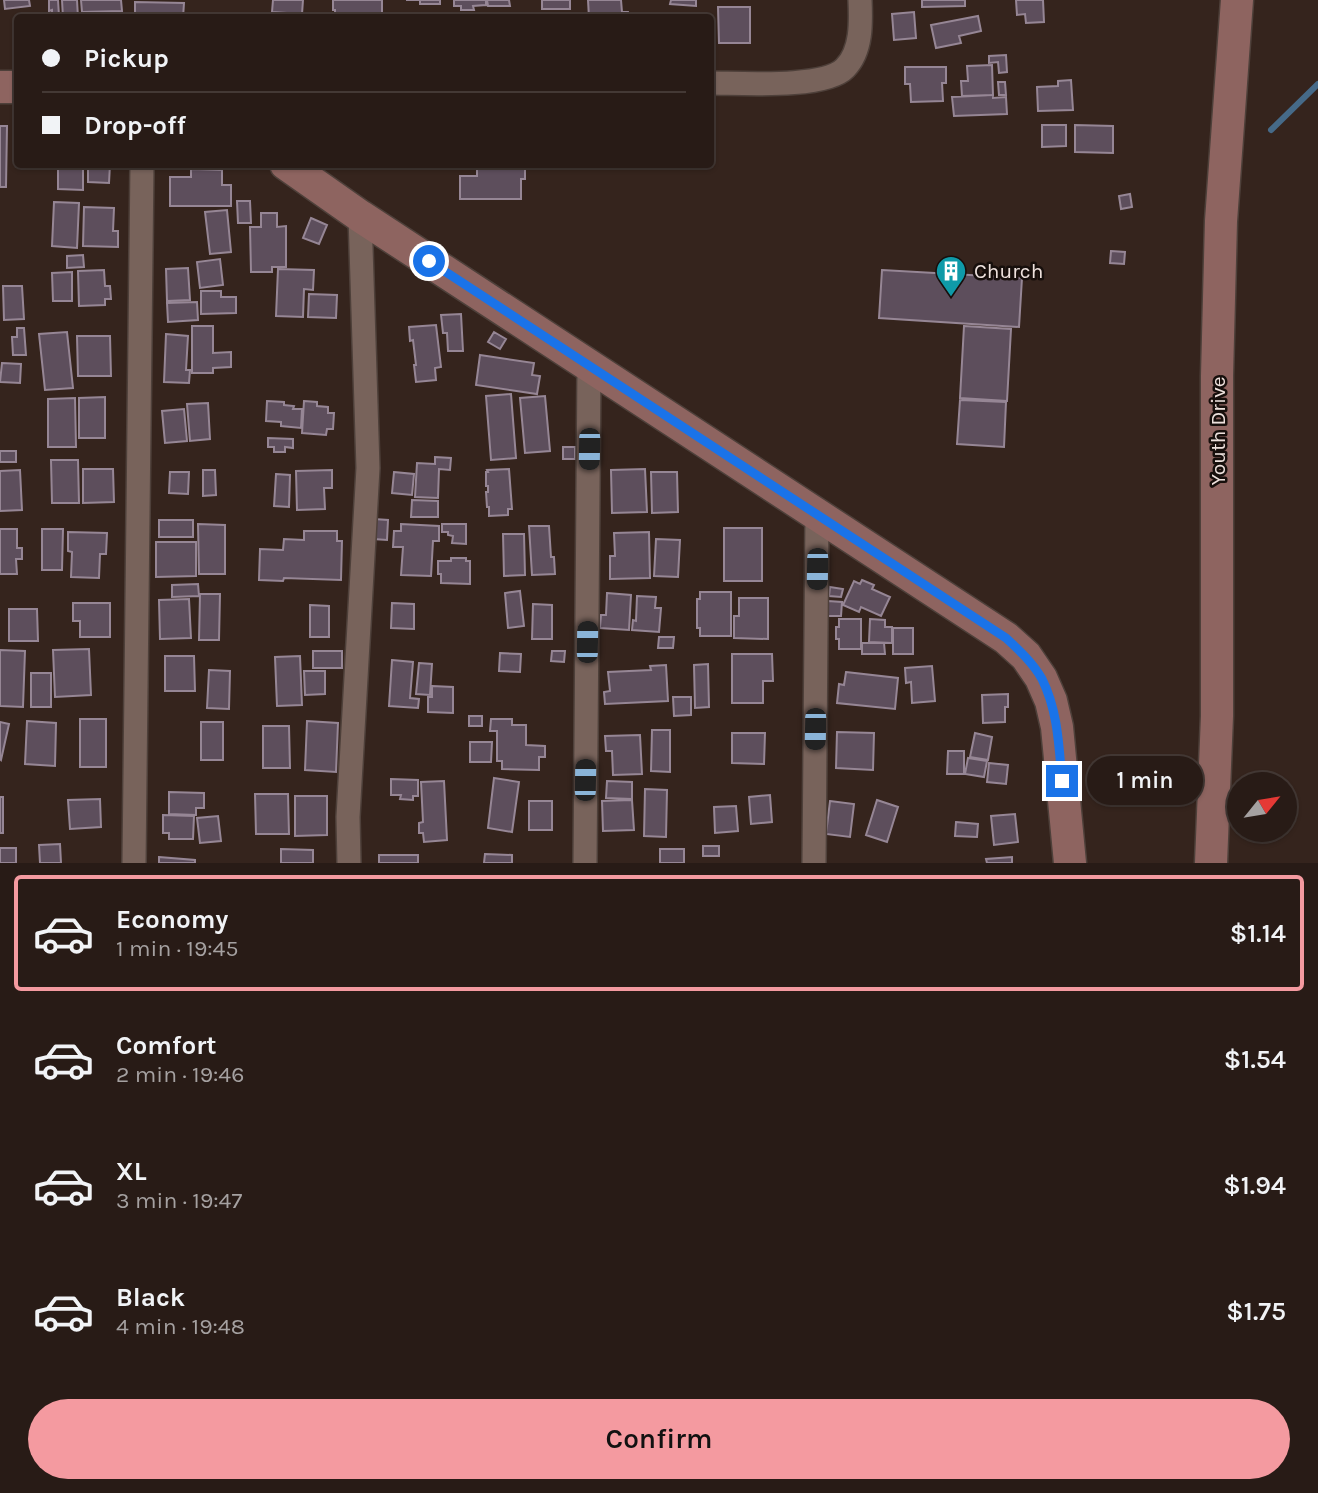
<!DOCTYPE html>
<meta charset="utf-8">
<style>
:root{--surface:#281b16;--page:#30241f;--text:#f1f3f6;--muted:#a5a1a1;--line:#443935;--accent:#f49aa0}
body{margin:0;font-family:Karla,sans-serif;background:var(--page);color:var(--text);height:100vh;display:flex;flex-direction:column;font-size:26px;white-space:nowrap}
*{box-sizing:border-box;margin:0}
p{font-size:23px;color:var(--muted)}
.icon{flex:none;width:38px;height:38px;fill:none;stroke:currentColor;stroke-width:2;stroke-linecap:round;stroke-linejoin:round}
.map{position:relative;height:863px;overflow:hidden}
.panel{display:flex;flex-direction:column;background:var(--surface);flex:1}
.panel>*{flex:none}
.top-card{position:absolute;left:14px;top:14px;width:700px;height:154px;border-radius:7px;box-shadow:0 2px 5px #0004,0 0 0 2px var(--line);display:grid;align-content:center;height:154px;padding:0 28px;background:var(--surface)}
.needle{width:46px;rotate:60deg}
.fabs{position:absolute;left:1227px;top:772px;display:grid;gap:14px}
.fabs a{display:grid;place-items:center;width:70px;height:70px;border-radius:50%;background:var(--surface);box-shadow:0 2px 5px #0004,0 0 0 2px var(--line);font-size:35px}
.end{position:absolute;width:32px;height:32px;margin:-16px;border:9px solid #1a73e8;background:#fff;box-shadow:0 0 0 4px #fff}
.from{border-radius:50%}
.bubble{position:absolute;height:49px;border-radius:24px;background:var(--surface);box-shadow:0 2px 5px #0004,0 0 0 2px var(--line);font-size:23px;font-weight:600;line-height:49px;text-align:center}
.car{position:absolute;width:21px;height:42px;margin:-21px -10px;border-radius:9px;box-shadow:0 0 5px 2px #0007;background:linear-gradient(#222 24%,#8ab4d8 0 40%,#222 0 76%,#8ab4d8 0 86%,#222 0)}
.top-card b{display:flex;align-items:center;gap:24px;height:66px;font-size:26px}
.top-card b+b{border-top:2px solid var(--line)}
.top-card i{width:18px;height:18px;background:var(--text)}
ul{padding:12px 0 0;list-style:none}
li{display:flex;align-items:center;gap:21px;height:116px;margin:0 14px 10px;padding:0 14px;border:4px solid transparent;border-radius:7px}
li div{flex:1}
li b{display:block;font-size:26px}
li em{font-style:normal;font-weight:600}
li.on{border-color:var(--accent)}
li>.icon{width:63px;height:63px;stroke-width:1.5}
.cta{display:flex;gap:14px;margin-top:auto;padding:14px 28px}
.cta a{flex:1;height:80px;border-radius:42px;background:var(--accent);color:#111;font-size:28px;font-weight:600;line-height:80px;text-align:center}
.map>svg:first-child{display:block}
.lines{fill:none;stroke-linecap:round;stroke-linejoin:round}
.stream{stroke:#466a88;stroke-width:6}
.building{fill:#5d4e5c;stroke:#968695;stroke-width:2}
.street-casing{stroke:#4e403a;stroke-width:26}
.secondary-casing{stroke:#4e403a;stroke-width:35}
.street{stroke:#78635b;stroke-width:23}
.secondary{stroke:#8e6460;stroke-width:32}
.route{stroke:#1a73e8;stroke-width:9}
.labels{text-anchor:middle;stroke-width:5;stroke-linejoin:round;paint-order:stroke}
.poi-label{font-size:21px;fill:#eee1dd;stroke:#170f0c;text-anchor:start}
.street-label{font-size:21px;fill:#eee1dd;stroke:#170f0c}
</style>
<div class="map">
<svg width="1318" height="863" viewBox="0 0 1318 863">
<rect width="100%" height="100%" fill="#35241d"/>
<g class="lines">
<path class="stream" d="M1271,130L1318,84"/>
</g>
<path class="building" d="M4,0H29L30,6L5,9Z
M49,0H58L59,16H52V10L49,11Z
M62,0H77L78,18H63Z
M81,0H121L122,11L82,12Z
M273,0H303L302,14L272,12Z
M333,0H382V18H335V10H333Z
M420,0H406H440V4H420Z
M454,0H486V5L473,6L474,10H461V6H454Z
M487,0H509L510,6H488Z
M542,0H570V9H542Z
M588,0H621L622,12H628L629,18H589Z
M671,0H696V6L670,4Z
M922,0H965V6L922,7Z
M1016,0H1043L1044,22L1026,23L1025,14L1017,15Z
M135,2L184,3L183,18H135Z
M718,7H750V43H719Z
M914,12L916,38L894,40L892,14Z
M272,13L312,15V18H272Z
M978,16L981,31L959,36L961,43L936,48L931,25Z
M1006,55L1007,72L999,73L998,62L989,63V56Z
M992,65L993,95L962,96L961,81H968L967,66Z
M905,67H946V83H942L943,101L911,102L910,84H905Z
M1071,80L1073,110L1038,111L1037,87L1058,86V81Z
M998,82H1005L1006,95H999Z
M993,95V98L1006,97L1007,114L954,116L952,97Z
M1042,125H1066V146L1042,147Z
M1075,125L1113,126V153L1075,152Z
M0,126H7L6,187H0Z
M58,164H83V190L58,189Z
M88,164H110L109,183L88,182Z
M477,164H525V179H521V199H460V176H477Z
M191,169L222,170V185H231V206H170V177H191Z
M1130,194L1132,207L1121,209L1119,196Z
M237,201H250L251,223H238Z
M54,202L79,203L77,248L52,246Z
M84,207L114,208L113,231H118V247L83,246Z
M227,210L231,252L210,254L205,212Z
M261,213H277V227L286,226V267H272V272H251L250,227H261Z
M311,218L327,225L319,244L303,238Z
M1111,251L1125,252L1124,264L1110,263Z
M83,255L84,267L67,268V256Z
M220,259L223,285L200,288L197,262Z
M188,268L190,300L167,301L166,269Z
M278,269L314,270L313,290L304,289L303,317L276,316Z
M104,270L105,286H110L111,299H105V305L79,306L78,271Z
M882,270L1022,278L1019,327L879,318Z
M72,272V301H53L52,273Z
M3,286H22L24,319L4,320Z
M201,291H221V297H236V313L201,314Z
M309,294L337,295L336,318L308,317Z
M197,302L198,320L168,322L167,303Z
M461,314L463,351H448L447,333H443L441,315Z
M436,325L441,367L435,368L436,380L416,382L414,365H416L413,340L410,341L409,327Z
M192,326H213V353L231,352V367L213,368V373H192Z
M964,326L1011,329L1007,401L960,398Z
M17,328H24L26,355H13L12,337H17Z
M67,332L73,388L45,390L39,334Z
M494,332L506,339L500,349L488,342Z
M166,334L188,336L186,370H190L189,383L164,382Z
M77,336H110L111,376H78Z
M480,355L534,363L532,375L540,376L537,394L476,385Z
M2,363L21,364L20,383L0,382Z
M511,394L516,458L491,460L486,396Z
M545,396L550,451L525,453L520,398Z
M105,397V438H79V398Z
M75,398L76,447H48V399Z
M960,400L1006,402L1004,447L957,444Z
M267,401L284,402V405L294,406L293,409H302L301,428L281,426V422L266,421Z
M304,401L317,402V406L328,407V413H334L333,429H327L326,435L302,433Z
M208,403L210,439L190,441L187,404Z
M184,409L187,441L165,443L162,411Z
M268,438L293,439V448L285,447V452H274V447H268Z
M563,447H575V459H563Z
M0,451H16V462H0Z
M435,457L451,458L450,470L439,469L438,498L415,497L417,463L435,464Z
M51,460H78L79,503H52Z
M83,469H113L114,502L83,503Z
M509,469L512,509H508V515L489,516V507H487L486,492H488V486H486V472H488L487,470Z
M645,469L647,512L612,513L611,470Z
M20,470L22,510L0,511V471Z
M203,470H215L216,495L203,496Z
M332,470V488H324L325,509L297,510L296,471Z
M170,472H189L188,494L169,493Z
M394,472L414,474L412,495L392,493Z
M651,472H677L678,512L652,513Z
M276,474L290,475L289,507L274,506Z
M412,500L438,501V517H411Z
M374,519L388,520L387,540L373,539Z
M159,520H193V537H159Z
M198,524L225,525V574H199Z
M401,524L439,526V541H433L431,576L401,575L403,547H393L394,531H401Z
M442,524H466V544L452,543L453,536L448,535V532H442Z
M529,526H549L551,557H554L555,574L532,575Z
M724,528H762V581H724Z
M0,529H17V548H22V559H16L17,574H0Z
M42,529H63L62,570H42Z
M304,531H337V541H342L341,580L284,578L283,581L259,580L260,549L283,550L284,539L304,540Z
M68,532L107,533L106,554H100L99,578L71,577L72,552L68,551Z
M649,532L650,578L610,579V556H615L614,533Z
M503,534H524L525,575L504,576Z
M656,539L680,540L678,577L654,576Z
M156,542H196V576L156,577Z
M451,558H466V561H470V584L441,583V574H438V561H451Z
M862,580L874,585L872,589L890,597L881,616L861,607L859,612L843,605L854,581L860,584Z
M198,584L199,596L172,597V585Z
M830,587L843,589L841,597L829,596Z
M520,591L524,626L508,628L505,593Z
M700,592H731V636H700V628H697V599H700Z
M607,593L631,595L629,630L600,628L601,615H606Z
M200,594H220L219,640H199Z
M637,596L656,597L655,608H661L659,632L632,630L633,620L636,621Z
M739,598H768V639L734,638V616H739Z
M189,599L191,638L160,639L159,600Z
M828,601L842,602L841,616H827Z
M73,603H110V637H80V621H73Z
M392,603L414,604V629L391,628Z
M533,604L552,605V639H532Z
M310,605L329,606V637H310Z
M9,609H37L38,641H9Z
M839,619H861V649H839V639H836V627H839Z
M870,619L885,620V627H892V643L869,642Z
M893,628H913V654H893Z
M659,637H674L673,648H658Z
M862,643H884L885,654H862Z
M89,649L91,695L55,697L53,650Z
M0,650L25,651L23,707L0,706Z
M313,651H342V668H313Z
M552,651H565L564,662L551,661Z
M500,653L521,654L520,672L499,671Z
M732,654H772L773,681H763V703H732Z
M165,656H194L195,691H165Z
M300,656L302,705L277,706L275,657Z
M392,660L413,662L410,698L419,699L418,708L389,706Z
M419,663L432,664L430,695L416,694Z
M708,664L709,707L695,708L694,665Z
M666,665L668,701L605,704L604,692L610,691L608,672L651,670L650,666Z
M932,666L935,701L912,703L911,682L906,683L905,668Z
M209,670L230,671L229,709L207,708Z
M304,671H325V694L305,695Z
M846,672L898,678L895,709L837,703L839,684L844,685Z
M31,673H51V707H31Z
M432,686L453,687V713L428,712V697H432Z
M1008,694V707H1005V722L983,723L982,695Z
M673,697H691V715L674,716Z
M469,716H482V726H469Z
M80,719H106V767H80Z
M491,719H512V725H526V745L545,746V757H539V770L502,769V761H497V731H490Z
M27,721L56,723L55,766L25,764Z
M307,721L338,723L336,772L305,770Z
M0,722L9,724L1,760L0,759Z
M201,722H223V760H201Z
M263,726H289L290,768H263Z
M652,730H670V772L651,771Z
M837,732L874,733L873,770L836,768Z
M732,733H765L764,764L732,763Z
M975,733L992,737L988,760L970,757Z
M640,735L642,774L613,775L612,751H606L605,736Z
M470,742H492L491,762H470Z
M948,751H964V774H947Z
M968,758L987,761L984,777L965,774Z
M989,763L1008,765L1006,784L987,782Z
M494,778L519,782L512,832L488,828Z
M391,779L418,780V796H413V800L400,799L401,795H391Z
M444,781L447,840L424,842L423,833H419V823L423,822L421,782Z
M607,781L632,782V799L606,798Z
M645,789L667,790L666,837L644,836Z
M169,792L204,793V808H196V815L169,814Z
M255,794H288L289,834H256Z
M770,795L772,822L751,824L749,797Z
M295,796H327V835L295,836Z
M0,797H3V833H0Z
M100,799L101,827L70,829L68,800Z
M632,800L634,830L603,831L602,801Z
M877,800L898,807L887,842L866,835Z
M529,801H552V830H529Z
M830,801L854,804L850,837L826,834Z
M736,806L738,831L715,833L714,807Z
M1015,814L1018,842L994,845L991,816Z
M163,815L194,816L193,839H169V833H163Z
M218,816L221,841L200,843L197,818Z
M956,822L978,824L977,837L955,836Z
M60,844L61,863H40L39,845Z
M703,846H719V856H703Z
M0,848H16V863H0Z
M281,849L313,850V863H281Z
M660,849H684V863H660Z
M485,854L512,855V863H484Z
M379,855H418V863H379Z
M159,857L195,860V863H159Z
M1012,857V863H987L986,859Z"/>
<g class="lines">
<g class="street-casing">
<path id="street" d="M710,83C740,83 825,89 845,68C862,51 861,22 860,0
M134,863L142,164
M349,863L348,817L368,468L360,216
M585,863L589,366
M814,863L817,515"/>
</g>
<g class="secondary-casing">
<path id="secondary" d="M0,87H18
M286,164L360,216L1006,638L1026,656L1041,678L1051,701L1057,727L1070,863
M1211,863L1217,716V376L1221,221L1237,0"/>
</g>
<use href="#street" class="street"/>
<use href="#secondary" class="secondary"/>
</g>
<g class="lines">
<path class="route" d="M429,261L1006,638C1019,650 1033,663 1042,679C1058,711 1059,747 1062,781"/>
</g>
<defs>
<g id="building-pin" transform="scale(1.575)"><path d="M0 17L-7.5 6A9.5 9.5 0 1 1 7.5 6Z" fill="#0f9aa8" stroke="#170f0c"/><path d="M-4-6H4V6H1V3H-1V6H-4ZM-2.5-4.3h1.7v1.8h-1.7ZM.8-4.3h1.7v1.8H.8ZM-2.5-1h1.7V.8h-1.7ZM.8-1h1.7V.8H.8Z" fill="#fff"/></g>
</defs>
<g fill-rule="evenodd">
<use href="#building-pin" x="951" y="271"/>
</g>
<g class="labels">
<g class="poi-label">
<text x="974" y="278">Church</text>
</g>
<g class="street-label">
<text transform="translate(1218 431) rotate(-90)" y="7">Youth Drive</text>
</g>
</g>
</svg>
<div class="fabs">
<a><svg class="needle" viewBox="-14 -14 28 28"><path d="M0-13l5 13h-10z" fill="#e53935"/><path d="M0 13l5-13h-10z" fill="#a5a1a1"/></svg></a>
</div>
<i class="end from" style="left:429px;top:261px"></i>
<i class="end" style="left:1062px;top:781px"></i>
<div class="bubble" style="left:1087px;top:756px;width:116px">1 min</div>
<i class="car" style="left:589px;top:449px;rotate:181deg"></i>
<i class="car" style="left:817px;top:569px;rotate:181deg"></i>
<i class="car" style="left:587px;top:642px;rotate:1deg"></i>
<i class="car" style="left:815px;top:729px;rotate:181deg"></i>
<i class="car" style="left:585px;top:780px;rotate:1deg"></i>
<div class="top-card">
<b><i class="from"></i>Pickup</b>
<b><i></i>Drop-off</b>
</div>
</div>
<section class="panel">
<ul>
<li class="on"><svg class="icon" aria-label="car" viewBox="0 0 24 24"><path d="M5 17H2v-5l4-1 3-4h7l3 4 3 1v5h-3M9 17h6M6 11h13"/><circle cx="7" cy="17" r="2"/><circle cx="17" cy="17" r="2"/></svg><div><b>Economy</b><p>1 min · 19:45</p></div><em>$1.14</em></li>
<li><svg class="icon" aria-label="car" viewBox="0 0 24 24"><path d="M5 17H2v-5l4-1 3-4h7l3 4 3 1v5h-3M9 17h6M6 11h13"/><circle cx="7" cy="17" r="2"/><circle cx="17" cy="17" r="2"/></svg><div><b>Comfort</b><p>2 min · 19:46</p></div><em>$1.54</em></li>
<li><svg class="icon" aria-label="car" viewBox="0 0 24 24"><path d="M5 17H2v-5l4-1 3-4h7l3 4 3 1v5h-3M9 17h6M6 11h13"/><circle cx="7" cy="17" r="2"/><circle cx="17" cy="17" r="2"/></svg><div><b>XL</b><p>3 min · 19:47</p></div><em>$1.94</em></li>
<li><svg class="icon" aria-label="car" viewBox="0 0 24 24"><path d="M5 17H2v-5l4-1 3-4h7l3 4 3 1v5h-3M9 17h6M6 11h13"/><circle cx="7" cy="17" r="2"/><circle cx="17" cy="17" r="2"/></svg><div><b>Black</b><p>4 min · 19:48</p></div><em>$1.75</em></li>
</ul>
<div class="cta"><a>Confirm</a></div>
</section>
